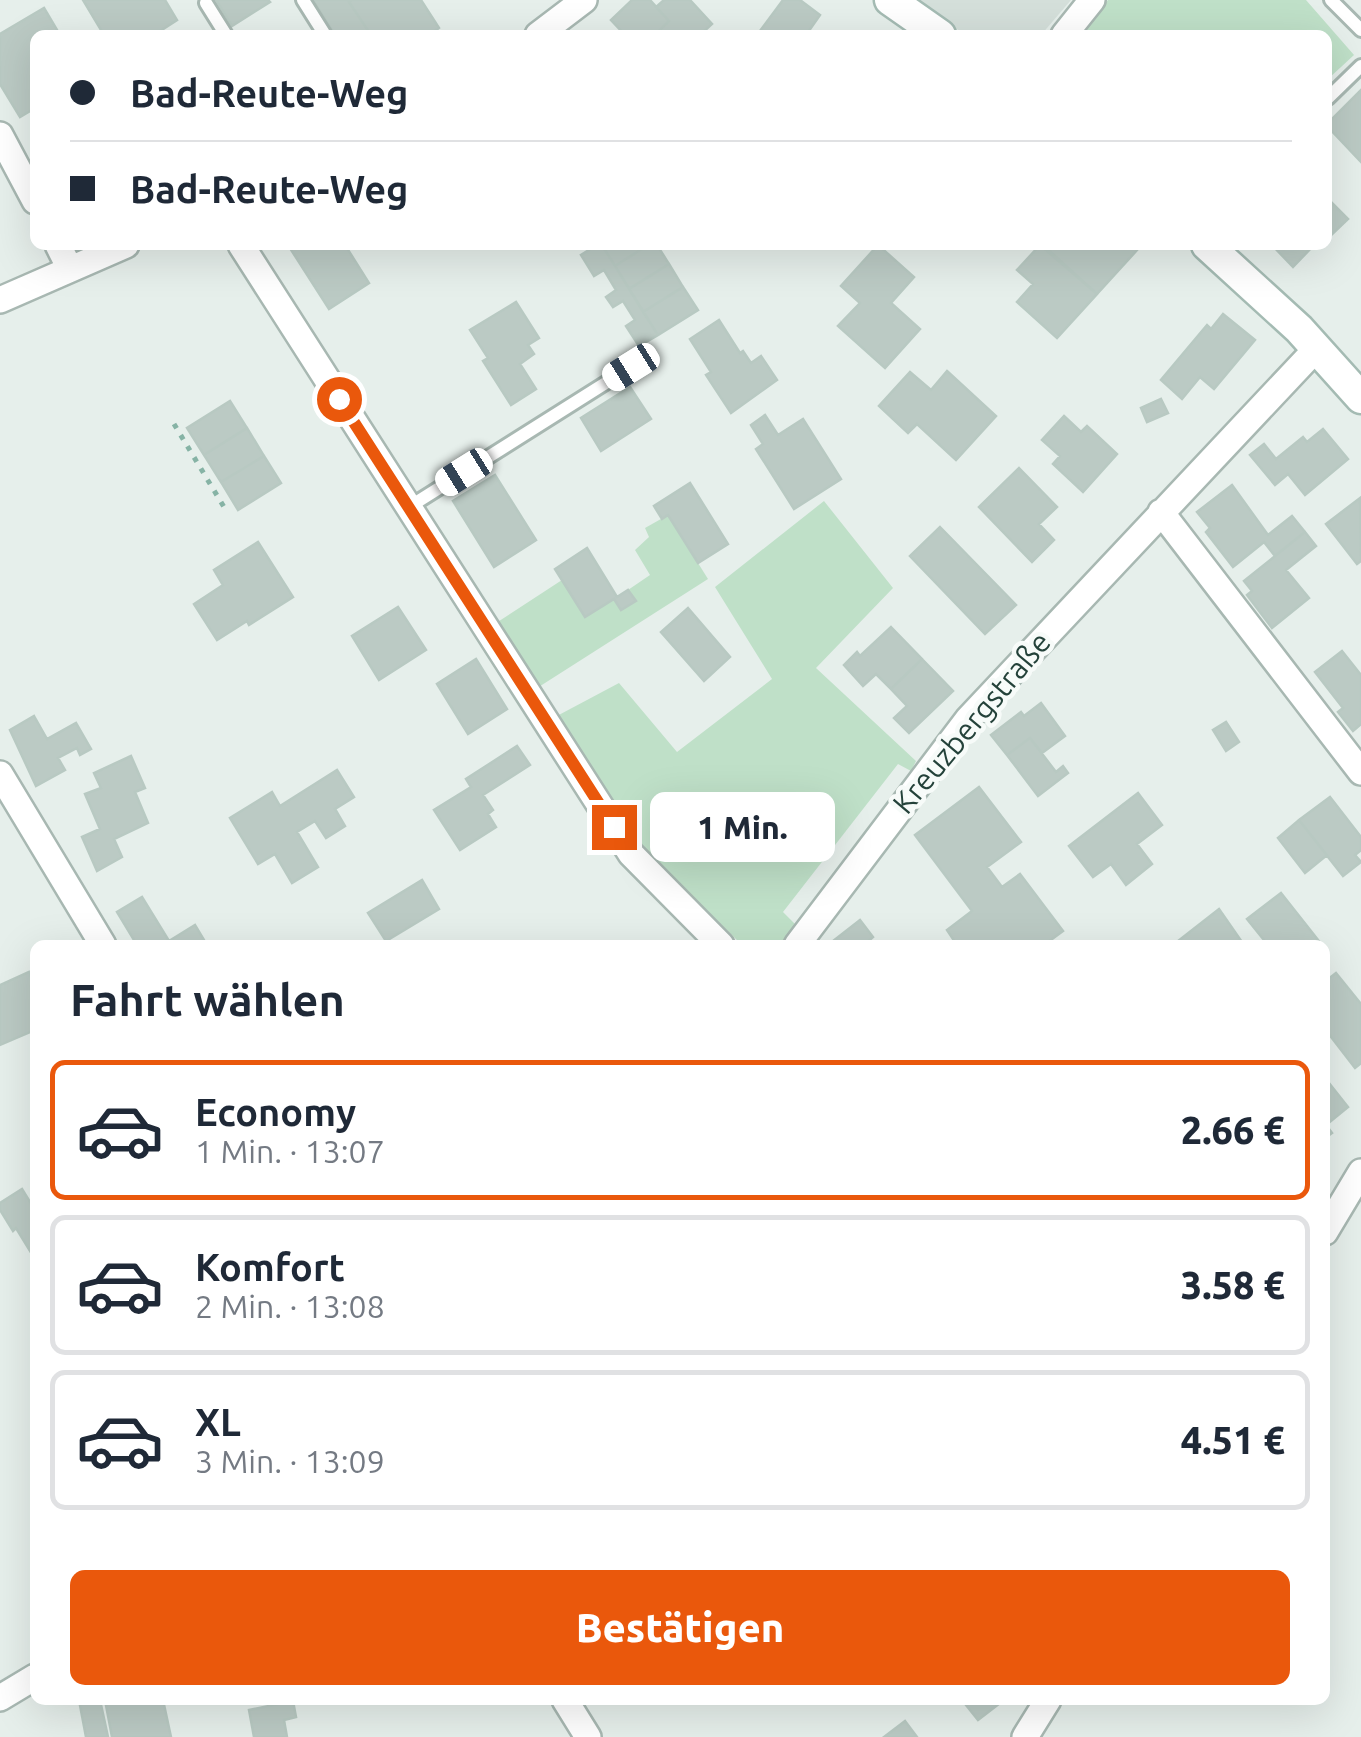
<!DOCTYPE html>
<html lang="de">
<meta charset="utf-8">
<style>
:root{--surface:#fff;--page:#f6f6f7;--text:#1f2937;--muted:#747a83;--line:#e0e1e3;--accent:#ea580c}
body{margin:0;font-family:Ubuntu,sans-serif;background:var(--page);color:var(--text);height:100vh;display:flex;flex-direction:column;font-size:38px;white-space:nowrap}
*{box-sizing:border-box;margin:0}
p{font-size:32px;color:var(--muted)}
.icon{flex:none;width:55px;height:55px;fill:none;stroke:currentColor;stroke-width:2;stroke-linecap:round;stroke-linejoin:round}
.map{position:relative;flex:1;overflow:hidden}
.drawer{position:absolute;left:30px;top:940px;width:1300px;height:765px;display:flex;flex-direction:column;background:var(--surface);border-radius:15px;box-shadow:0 10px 40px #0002}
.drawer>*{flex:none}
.top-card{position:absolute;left:30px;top:30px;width:1302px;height:220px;border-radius:15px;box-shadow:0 10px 40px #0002;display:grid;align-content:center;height:220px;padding:0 40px;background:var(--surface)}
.end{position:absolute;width:45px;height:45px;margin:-22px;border:12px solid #ea580c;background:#fff;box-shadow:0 0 0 5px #fff}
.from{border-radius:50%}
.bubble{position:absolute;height:70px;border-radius:15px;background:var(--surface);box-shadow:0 10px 40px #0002;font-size:32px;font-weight:800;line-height:70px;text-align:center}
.car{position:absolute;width:30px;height:60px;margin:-30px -15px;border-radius:12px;box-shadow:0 0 8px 2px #0007;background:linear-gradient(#fff 24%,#345 0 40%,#fff 0 76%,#345 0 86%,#fff 0)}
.top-card b{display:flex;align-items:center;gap:35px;height:95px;font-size:38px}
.top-card b+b{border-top:2px solid var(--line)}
.top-card i{width:25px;height:25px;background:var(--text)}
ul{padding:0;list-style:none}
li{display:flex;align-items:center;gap:30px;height:140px;margin:0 20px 15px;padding:0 20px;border:5px solid var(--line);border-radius:15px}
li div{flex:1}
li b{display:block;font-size:38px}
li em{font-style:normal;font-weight:800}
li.selected{border-color:var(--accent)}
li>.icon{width:90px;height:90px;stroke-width:1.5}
h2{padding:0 40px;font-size:45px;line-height:120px}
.action{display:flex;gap:20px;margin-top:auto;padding:20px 40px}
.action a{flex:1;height:115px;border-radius:15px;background:var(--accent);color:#fff;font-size:40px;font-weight:800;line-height:115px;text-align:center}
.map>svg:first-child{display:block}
.built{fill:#d4dfda}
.green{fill:#bfe0c8}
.building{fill:#bbcac4;stroke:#b8c9c2;stroke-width:2.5}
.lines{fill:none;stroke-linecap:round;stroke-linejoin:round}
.lane-casing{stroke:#a8b8b2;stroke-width:18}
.street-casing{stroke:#a8b8b2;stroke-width:30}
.secondary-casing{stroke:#a4bbb3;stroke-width:35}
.path{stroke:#86b3a5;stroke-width:5;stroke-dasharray:5 8;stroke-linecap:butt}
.lane{stroke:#fff;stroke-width:12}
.street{stroke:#fff;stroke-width:25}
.secondary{stroke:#fff;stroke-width:30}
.route{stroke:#ea580c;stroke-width:12}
.labels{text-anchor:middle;stroke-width:9;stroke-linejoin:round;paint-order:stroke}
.street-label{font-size:30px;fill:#24423a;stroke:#f7fbf9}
</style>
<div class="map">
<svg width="1361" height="1737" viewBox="0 0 1361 1737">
<rect width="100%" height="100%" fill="#e6efeb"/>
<path class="built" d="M912,0H1071L1041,35H966Z"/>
<path class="green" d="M1108,0H1306L1354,55L1328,79V35H1079Z
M824,501L893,588L816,668L916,761L911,771L898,764L783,912L798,927L782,945H742L643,848L555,717L619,683L677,752L772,679L715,587Z
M668,515L708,579L534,690L493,625L562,580L614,599L621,610L635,602L628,590L650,575L635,550L649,537L645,528Z"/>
<path class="building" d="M83,0H165L177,20L154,35H104Z
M216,0H268L270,2L232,26Z
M313,0H352L349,2L371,35H335Z
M352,0H421L439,28L429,35H371L349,2Z
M632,0H650L669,21L655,35H625L611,20Z
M664,0H690L712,24L700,35H655L669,21L656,7Z
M783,0H800L820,15L806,35H757Z
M44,8L60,35H35V108L20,117L0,84V34Z
M1361,90V162L1328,127V123Z
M1330,201L1348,219L1328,238V204Z
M288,245H345L369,283L329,309Z
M597,245H602L658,335L639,346L626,326L635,320L623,301L613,307L606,297L616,290L604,270L594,276L581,255Z
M602,245H648L615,266Z
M648,245H657L669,264L629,289L615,266Z
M878,245L914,277L891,303L920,329L885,368L838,326L860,303L841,286Z
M1040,245L1097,294L1057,338L1017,302L1033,284L1017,270Z
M1043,245H1133L1138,249L1097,294Z
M1272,245H1314L1293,267Z
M669,264L683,287L643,312L629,289Z
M683,287L698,310L658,335L643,312Z
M516,302L539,338L528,345L534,354L520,364L536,389L511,405L483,361L488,358L470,330Z
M1223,314L1255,340L1214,389L1200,377L1182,399L1161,380L1207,325L1211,329Z
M719,320L740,353L743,351L751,363L761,356L777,380L731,413L706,375L711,372L690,339Z
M947,371L996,416L956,460L917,424L908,433L879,406L910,372L931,390Z
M630,387L651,419L601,451L581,418Z
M1161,399L1168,413L1147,422L1141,408Z
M230,401L247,428L204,455L187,428Z
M765,415L778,435L803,419L841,479L794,509L756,449L763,444L751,425Z
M1064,416L1081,432L1087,426L1117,454L1083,492L1053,464L1060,456L1042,440Z
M247,428L264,456L221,482L204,455Z
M1323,429L1348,459L1305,495L1288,474L1275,485L1250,455L1264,444L1276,459L1303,437L1307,442Z
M264,456L281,483L238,510L221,482Z
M1019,468L1057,507L1039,524L1054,540L1032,562L979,507Z
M495,475L536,540L494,567L453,501Z
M690,483L728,544L698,563L668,515L662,519L654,506Z
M1232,485L1268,535L1292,516L1305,532L1275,556L1264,542L1233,567L1206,532L1210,528L1197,512Z
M1360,498L1361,561L1357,564L1326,524Z
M940,527L1016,605L985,634L910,556Z
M1305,532L1316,546L1286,570L1309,598L1272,628L1247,595L1252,591L1244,581Z
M258,542L293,597L249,625L247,621L217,640L194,604L223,585L214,570Z
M587,548L617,597L628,590L636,601L621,610L614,599L585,617L555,569Z
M398,607L426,650L379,680L352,636Z
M688,608L730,657L704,681L661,632Z
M891,627L922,659L891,689L876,674L863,686L844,665L857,652L860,656Z
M1342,651L1361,675V724L1353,731L1338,712L1343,708L1315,672Z
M476,659L507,709L468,734L437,684Z
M922,659L953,691L909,733L894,718L907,706L891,689Z
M1041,703L1065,736L1042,753L1030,738L1007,755L991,735L1021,712L1024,716Z
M34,716L47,739L76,723L91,749L80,755L77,748L58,758L65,770L36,786L10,730Z
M1226,722L1239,742L1226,751L1213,730Z
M1030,738L1056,772L1063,766L1068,773L1038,796L1007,755Z
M517,746L530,765L483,795L493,810L488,814L496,827L460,850L434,810L471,787L466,779Z
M131,756L145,788L135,792L148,823L114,839L122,857L97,871L82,837L100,829L85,794L101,788L94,773Z
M337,770L354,797L335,809L345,826L326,838L315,821L297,832L318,867L292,883L275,854L258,864L230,818L272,792L280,806Z
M979,787L1021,842L987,867L1002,887L1020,874L1063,931L1044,945H957L947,930L972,911L915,835Z
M1138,793L1162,825L1137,844L1152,864L1126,885L1111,864L1093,877L1069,846Z
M1330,797L1361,837V850L1355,855L1361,862L1343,876L1299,820Z
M1299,820L1327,855L1305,873L1278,838Z
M422,880L439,909L386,941L368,913Z
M1281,893L1322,945H1268L1247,919Z
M142,897L169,941L195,925L207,945H137L117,912Z
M1219,909L1244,945H1173Z
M860,920L873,937L864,945H828Z
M29,972L35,985V1030L0,1045V985Z
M1336,973L1361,1004V1063L1355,1068L1325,1029V976L1327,980Z
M1325,1078L1348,1107L1326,1125L1332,1133L1325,1138Z
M22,1189L35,1210V1259L16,1228L13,1231L0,1210V1203Z
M79,1700H100L108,1737H86Z
M105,1700H163L171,1737H112Z
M962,1700H1004L978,1720Z
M293,1701L296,1717L284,1720L287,1737H254L249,1710Z
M905,1721L917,1737H884Z"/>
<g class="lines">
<g class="lane-casing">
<path id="lane" d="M303,0L325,35
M1331,0L1361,30
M206,3L226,35
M1328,98L1361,66
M409,507L631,367"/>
</g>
<g class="street-casing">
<path id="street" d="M538,35L584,0
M1064,35L1092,0
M0,135L35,201
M58,245L70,269
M241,245L631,854L721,945
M0,300L126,245
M1161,512L1361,772
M0,774L103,945
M797,945L968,719L1317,348
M1325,1232L1361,1172
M0,1698L35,1677
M565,1700L588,1737
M1025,1737L1048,1700"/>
</g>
<g class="secondary-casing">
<path id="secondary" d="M890,0L940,35
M1207,245L1299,329L1361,398"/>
</g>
<path class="path" d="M174,424L227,512"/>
<use href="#lane" class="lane"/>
<use href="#street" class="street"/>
<use href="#secondary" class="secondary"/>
</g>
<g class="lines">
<path class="route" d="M339,399L614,827"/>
</g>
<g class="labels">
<g class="street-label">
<text transform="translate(972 723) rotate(-50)" y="10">Kreuzbergstraße</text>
</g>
</g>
</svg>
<i class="end from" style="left:339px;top:399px"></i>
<i class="end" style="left:614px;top:827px"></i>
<div class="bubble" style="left:650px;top:792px;width:185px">1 Min.</div>
<i class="car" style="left:631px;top:367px;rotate:238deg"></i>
<i class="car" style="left:464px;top:472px;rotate:238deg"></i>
<div class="top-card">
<b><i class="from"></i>Bad-Reute-Weg</b>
<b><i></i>Bad-Reute-Weg</b>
</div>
<section class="drawer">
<h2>Fahrt wählen</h2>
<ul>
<li class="selected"><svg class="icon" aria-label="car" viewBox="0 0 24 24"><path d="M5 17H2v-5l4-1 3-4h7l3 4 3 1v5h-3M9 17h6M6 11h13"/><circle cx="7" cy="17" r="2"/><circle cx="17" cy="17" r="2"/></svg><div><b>Economy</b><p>1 Min. · 13:07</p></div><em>2.66 €</em></li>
<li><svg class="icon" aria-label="car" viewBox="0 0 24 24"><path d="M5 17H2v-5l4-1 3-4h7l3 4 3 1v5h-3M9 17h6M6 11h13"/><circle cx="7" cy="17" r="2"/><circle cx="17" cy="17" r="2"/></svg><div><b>Komfort</b><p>2 Min. · 13:08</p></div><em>3.58 €</em></li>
<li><svg class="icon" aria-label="car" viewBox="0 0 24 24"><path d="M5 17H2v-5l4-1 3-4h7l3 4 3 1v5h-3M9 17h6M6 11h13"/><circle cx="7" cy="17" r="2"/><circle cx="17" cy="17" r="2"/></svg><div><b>XL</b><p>3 Min. · 13:09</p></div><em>4.51 €</em></li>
</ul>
<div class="action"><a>Bestätigen</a></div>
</section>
</div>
